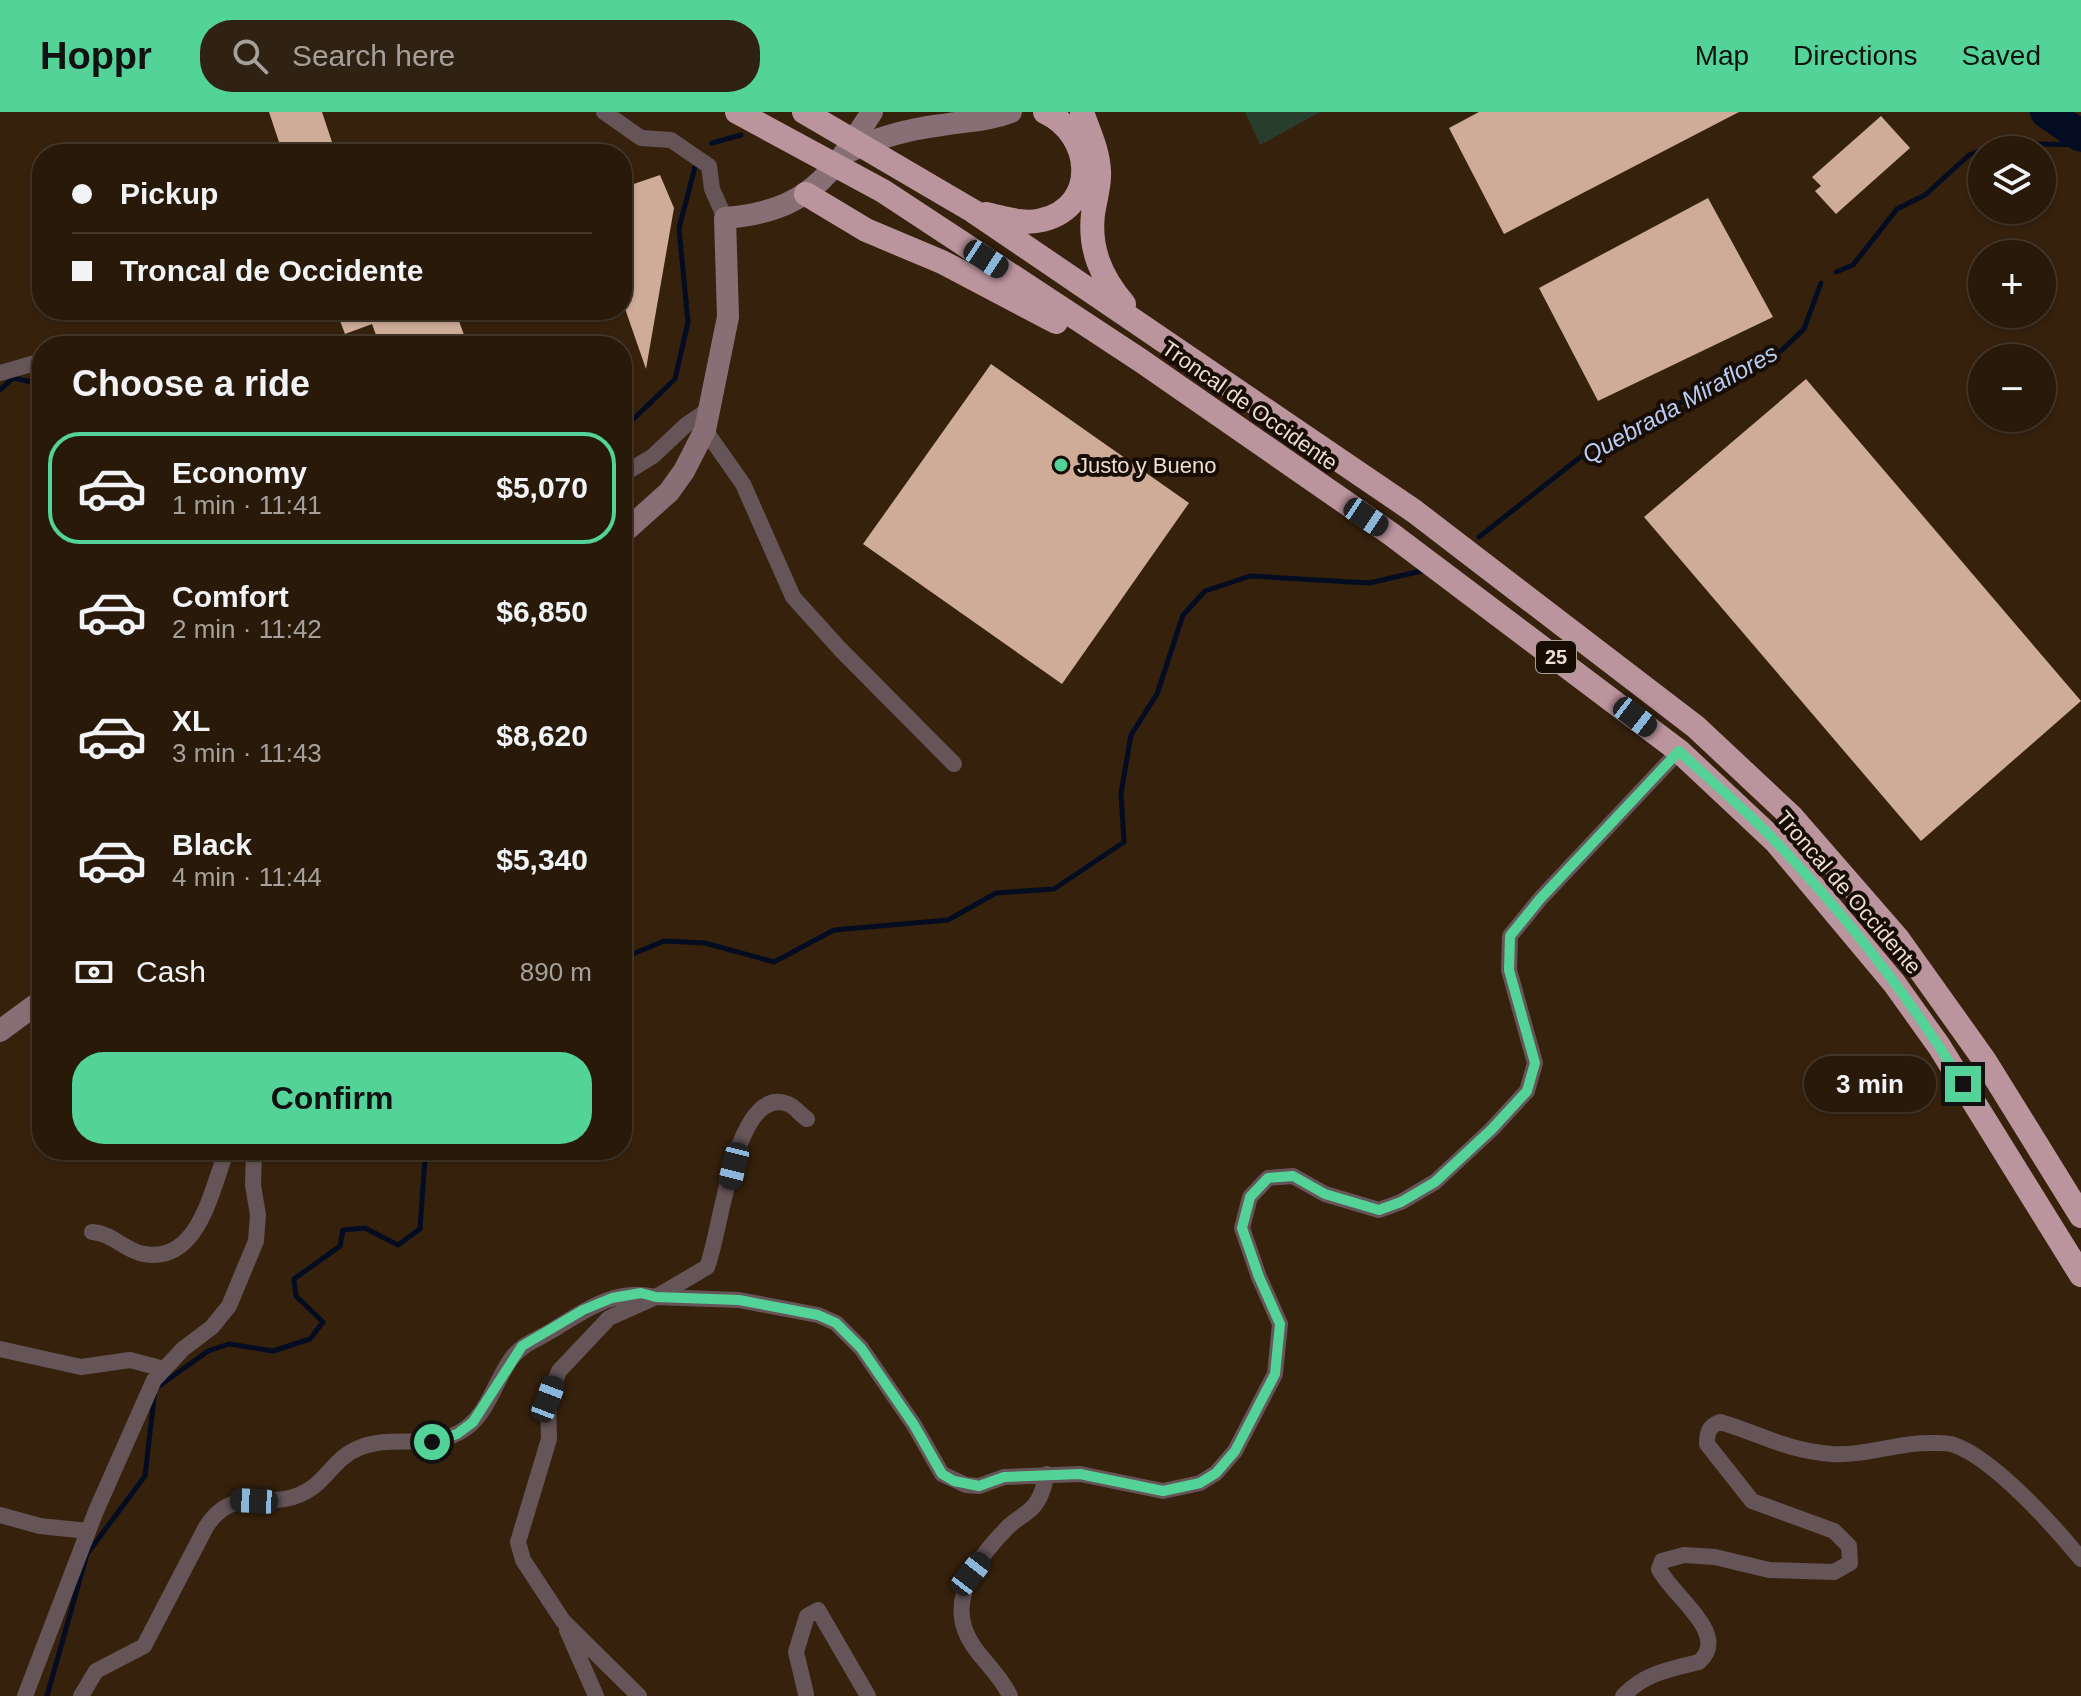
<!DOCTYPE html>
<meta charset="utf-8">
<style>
:root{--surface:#281909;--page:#302212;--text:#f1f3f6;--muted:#a5a09c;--line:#44382a;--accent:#53d397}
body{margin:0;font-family:Arial,sans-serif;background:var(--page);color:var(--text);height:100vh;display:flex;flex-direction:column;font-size:30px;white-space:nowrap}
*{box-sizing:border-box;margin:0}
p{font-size:26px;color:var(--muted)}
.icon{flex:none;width:44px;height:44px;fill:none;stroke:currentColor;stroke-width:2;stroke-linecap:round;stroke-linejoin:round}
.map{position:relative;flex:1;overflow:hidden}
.sheet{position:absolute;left:32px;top:224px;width:600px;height:824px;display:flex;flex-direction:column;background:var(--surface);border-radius:32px;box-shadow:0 2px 6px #0004,0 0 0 2px var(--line)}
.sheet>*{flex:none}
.banner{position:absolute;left:32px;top:32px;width:600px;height:176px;border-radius:32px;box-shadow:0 2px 6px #0004,0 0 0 2px var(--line);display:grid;align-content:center;height:176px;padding:0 40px;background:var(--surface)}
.tools{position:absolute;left:1968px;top:24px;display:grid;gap:16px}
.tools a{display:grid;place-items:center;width:88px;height:88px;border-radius:50%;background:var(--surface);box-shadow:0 2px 6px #0004,0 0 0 2px var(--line);font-size:40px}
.end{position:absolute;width:36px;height:36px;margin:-18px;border:10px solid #53d397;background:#111;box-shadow:0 0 0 4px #111}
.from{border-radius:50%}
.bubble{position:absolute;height:56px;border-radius:28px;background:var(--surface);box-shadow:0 2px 6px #0004,0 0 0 2px var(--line);font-size:26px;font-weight:700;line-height:56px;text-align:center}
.car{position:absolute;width:24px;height:48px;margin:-24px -12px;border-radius:10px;box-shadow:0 0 6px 2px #0007;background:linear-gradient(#222 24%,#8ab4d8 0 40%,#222 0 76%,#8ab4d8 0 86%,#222 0)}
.banner b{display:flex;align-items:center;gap:28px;height:76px;font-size:30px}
.banner b+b{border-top:2px solid var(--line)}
.banner i{width:20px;height:20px;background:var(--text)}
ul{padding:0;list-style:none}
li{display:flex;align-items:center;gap:24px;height:112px;margin:0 16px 12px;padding:0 24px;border:4px solid transparent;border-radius:32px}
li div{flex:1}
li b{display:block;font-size:30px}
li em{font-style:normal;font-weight:700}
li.selected{border-color:var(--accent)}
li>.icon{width:72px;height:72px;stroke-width:1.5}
h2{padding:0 40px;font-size:36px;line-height:96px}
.pay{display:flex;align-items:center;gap:20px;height:88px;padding:0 40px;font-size:30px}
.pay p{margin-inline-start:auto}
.primary-button{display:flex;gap:16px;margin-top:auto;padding:16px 40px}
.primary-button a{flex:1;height:92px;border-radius:32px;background:var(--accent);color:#111;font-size:32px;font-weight:700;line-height:92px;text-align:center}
header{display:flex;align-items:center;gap:48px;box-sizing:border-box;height:112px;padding:0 40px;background:var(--accent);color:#111}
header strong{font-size:38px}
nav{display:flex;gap:44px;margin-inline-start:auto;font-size:28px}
.search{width:560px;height:72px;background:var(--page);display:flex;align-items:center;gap:20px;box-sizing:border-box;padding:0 28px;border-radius:32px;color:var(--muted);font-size:30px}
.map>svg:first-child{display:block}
.green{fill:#293d2d}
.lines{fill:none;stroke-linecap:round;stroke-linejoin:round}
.stream{stroke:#040c22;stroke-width:5}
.river{stroke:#040c22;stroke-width:32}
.building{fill:#ceac98}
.street{stroke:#655559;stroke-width:16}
.secondary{stroke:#886f75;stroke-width:22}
.highway{stroke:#bb959e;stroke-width:24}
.route{stroke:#53d397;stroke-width:10}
.poi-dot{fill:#53d397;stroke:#170d05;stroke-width:3}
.labels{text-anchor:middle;stroke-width:8;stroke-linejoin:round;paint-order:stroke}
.shield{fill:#170d05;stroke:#ac9f94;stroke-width:2}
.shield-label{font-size:20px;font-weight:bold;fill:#ecded1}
.street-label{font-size:22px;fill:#ecded1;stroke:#170d05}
.poi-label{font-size:22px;fill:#ecded1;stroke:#170d05;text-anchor:start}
.water-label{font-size:24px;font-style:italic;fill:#b8ccf6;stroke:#170d05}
</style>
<header>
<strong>Hoppr</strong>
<div class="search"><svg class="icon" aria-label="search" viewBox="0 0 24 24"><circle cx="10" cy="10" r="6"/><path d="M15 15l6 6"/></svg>Search here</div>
<nav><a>Map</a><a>Directions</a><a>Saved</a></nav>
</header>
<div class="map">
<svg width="2081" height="1584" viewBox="0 0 2081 1584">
<rect width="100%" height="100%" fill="#36210c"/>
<path class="green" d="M1245,0H1320L1260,33Z"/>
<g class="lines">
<path class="stream" d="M712,31L741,23
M1982,38L2000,31L2081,33
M1836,160L1853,153L1897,97L1925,83L1969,43L1982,38
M0,278L13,266L42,272
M622,318L675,267L688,210L679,116L695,55
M1479,425L1592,336L1781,239L1804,217L1821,171
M622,842L628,844L664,829L705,831L774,850L834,818L948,808L996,781L1054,777L1124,730L1121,681L1131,623L1157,582L1183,503L1205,479L1250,464L1369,471L1426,458
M47,1584L87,1442L145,1364L155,1277L208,1239L229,1232L273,1239L310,1227L323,1210L296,1184L294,1167L340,1134L343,1118L365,1116L398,1133L420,1117L425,1046L459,1038"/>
<path class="river" d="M2046,0L2081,24"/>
</g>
<path class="building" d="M269,0H322L336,42H283Z
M1479,0H1739L1504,122L1449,16Z
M1881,4L1910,36L1836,102L1815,79L1821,74L1812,65Z
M660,63L674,96L646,257L622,188V76Z
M1708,86L1773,205L1598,289L1539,176Z
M336,198H455L468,234H380L372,212L345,222Z
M991,252L1189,391L1062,572L863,432Z
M1806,267L2081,589L1921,729L1644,405Z"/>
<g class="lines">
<path class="street" d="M604,0L641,26L671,28L709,54L712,77L725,106
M0,261L42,249
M705,318L743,372L793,485L840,537L954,652
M622,363L653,344L686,313L710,297
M92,1120C112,1121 125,1139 144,1142C200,1152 212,1074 227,1038
M0,1237L81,1255L130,1248L164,1257
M0,1403L40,1414L88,1419
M567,1518L596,1584
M806,1582L796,1540L807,1504L818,1498L868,1584
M25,1584L96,1399L154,1268L183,1237L212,1215L229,1194L256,1129L258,1103L253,1073L254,1038
M81,1584L96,1559L144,1534L206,1415C236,1368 272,1405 313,1375C330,1362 338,1344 359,1336C392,1322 427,1338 460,1320C487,1305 494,1271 511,1247C522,1232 536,1228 551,1219C584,1199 615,1175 656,1185L707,1155C721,1123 734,971 788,992C794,994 801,1003 807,1007
M639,1584L563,1509L523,1448L518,1430L549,1327L548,1287L559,1259L609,1206L656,1185L739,1188L818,1203L836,1211L861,1236L914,1313L942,1362L966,1373L979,1374L1004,1365L1080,1362L1163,1379L1200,1371L1216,1361L1235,1339L1275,1262L1280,1212L1259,1165L1242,1116L1250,1085L1268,1066L1293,1064L1325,1082L1379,1098L1401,1090L1435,1070L1492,1017L1527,979L1535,951L1509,858L1510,824L1540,787L1679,639
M1010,1584C999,1559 974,1543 965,1518C951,1480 982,1441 1008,1415C1015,1408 1025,1403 1032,1396C1041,1387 1044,1374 1047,1362
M1623,1584C1645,1561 1670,1557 1699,1550C1731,1522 1672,1484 1659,1457L1662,1449L1684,1443L1715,1445L1769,1458L1834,1460L1850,1451L1849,1434L1834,1419L1752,1389L1707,1332C1707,1320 1709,1314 1720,1310C1761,1322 1787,1339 1832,1342C1865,1344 1896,1331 1929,1331C1937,1331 1947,1330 1954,1333C1993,1346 2054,1414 2081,1447"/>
<path class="secondary" d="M850,39C879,25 909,17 942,13C966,9 988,9 1011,0
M622,422L669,380L684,359L705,318L728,205L725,106C808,99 830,65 872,0
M0,919L42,888"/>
<path class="highway" d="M737,0L883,79L1140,248L1391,422L1679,639L1776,730L1894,871L1939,934L2081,1163
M804,0L973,99L1414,399L1696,615L1791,704L1898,827L1985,949L2081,1104
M1082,0C1089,20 1098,38 1099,59C1100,74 1095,87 1093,102C1089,137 1101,165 1124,192
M806,82L866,118L942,150L1056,210
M986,102C1005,106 1024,113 1042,108C1100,94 1093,22 1045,0"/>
</g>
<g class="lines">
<path class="route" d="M432,1330L457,1322L473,1310L522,1234L583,1198L612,1186L641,1181L656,1185L739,1188L818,1203L836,1211L861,1236L914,1313L942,1362L954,1369L979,1374L1004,1365L1080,1362L1163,1379L1200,1371L1216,1361L1235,1339L1275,1262L1280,1212L1259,1165L1242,1116L1250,1085L1268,1066L1293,1064L1325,1082L1379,1098L1401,1090L1435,1070L1492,1017L1527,979L1535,951L1509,858L1510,824L1540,787L1679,639C1712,670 1747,699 1777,731C1847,805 1910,886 1963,972"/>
</g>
<circle class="poi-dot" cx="1061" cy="353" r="8"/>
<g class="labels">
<rect class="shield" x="1536" y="529" width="40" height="32" rx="6"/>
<g class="shield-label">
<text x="1556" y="552">25</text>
</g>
<g class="street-label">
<text transform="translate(1250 293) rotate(35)" y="8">Troncal de Occidente</text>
<text transform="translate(1849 780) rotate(49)" y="8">Troncal de Occidente</text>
</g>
<g class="poi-label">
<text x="1077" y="361">Justo y Bueno</text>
</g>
<g class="water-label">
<text transform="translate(1680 292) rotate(-29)" y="8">Quebrada Miraflores</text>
</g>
</g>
</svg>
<div class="tools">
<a><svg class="icon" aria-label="layers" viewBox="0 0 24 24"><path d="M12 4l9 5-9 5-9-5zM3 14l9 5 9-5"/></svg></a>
<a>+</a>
<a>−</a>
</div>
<i class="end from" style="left:432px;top:1330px"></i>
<i class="end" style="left:1963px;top:972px"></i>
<div class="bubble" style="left:1804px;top:944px;width:132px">3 min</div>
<i class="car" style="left:986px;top:147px;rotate:123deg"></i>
<i class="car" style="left:1366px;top:405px;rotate:124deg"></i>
<i class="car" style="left:1635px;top:605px;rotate:128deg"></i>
<i class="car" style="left:734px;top:1054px;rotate:194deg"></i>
<i class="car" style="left:548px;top:1287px;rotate:21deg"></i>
<i class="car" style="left:254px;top:1389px;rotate:273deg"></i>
<i class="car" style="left:971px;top:1462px;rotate:38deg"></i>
<div class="banner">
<b><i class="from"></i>Pickup</b>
<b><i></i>Troncal de Occidente</b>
</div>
<section class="sheet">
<h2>Choose a ride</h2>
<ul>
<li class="selected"><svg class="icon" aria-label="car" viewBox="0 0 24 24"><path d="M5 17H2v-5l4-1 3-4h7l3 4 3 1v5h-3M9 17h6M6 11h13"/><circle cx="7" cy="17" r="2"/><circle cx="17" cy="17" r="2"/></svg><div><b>Economy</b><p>1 min · 11:41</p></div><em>$5,070</em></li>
<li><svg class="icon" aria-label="car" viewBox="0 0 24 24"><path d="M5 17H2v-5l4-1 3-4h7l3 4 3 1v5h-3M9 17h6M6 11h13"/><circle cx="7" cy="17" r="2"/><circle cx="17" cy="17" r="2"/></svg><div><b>Comfort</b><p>2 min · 11:42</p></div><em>$6,850</em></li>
<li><svg class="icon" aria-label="car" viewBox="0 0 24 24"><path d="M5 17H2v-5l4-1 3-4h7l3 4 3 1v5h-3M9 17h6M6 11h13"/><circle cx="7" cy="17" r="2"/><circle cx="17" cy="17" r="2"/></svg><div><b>XL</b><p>3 min · 11:43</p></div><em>$8,620</em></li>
<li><svg class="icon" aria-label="car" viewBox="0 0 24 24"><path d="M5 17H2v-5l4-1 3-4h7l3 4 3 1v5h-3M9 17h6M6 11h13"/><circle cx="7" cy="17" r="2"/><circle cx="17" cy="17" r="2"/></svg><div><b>Black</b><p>4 min · 11:44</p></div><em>$5,340</em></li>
</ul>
<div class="pay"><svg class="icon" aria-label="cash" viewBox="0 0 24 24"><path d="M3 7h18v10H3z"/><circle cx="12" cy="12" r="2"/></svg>Cash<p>890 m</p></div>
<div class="primary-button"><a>Confirm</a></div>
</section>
</div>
